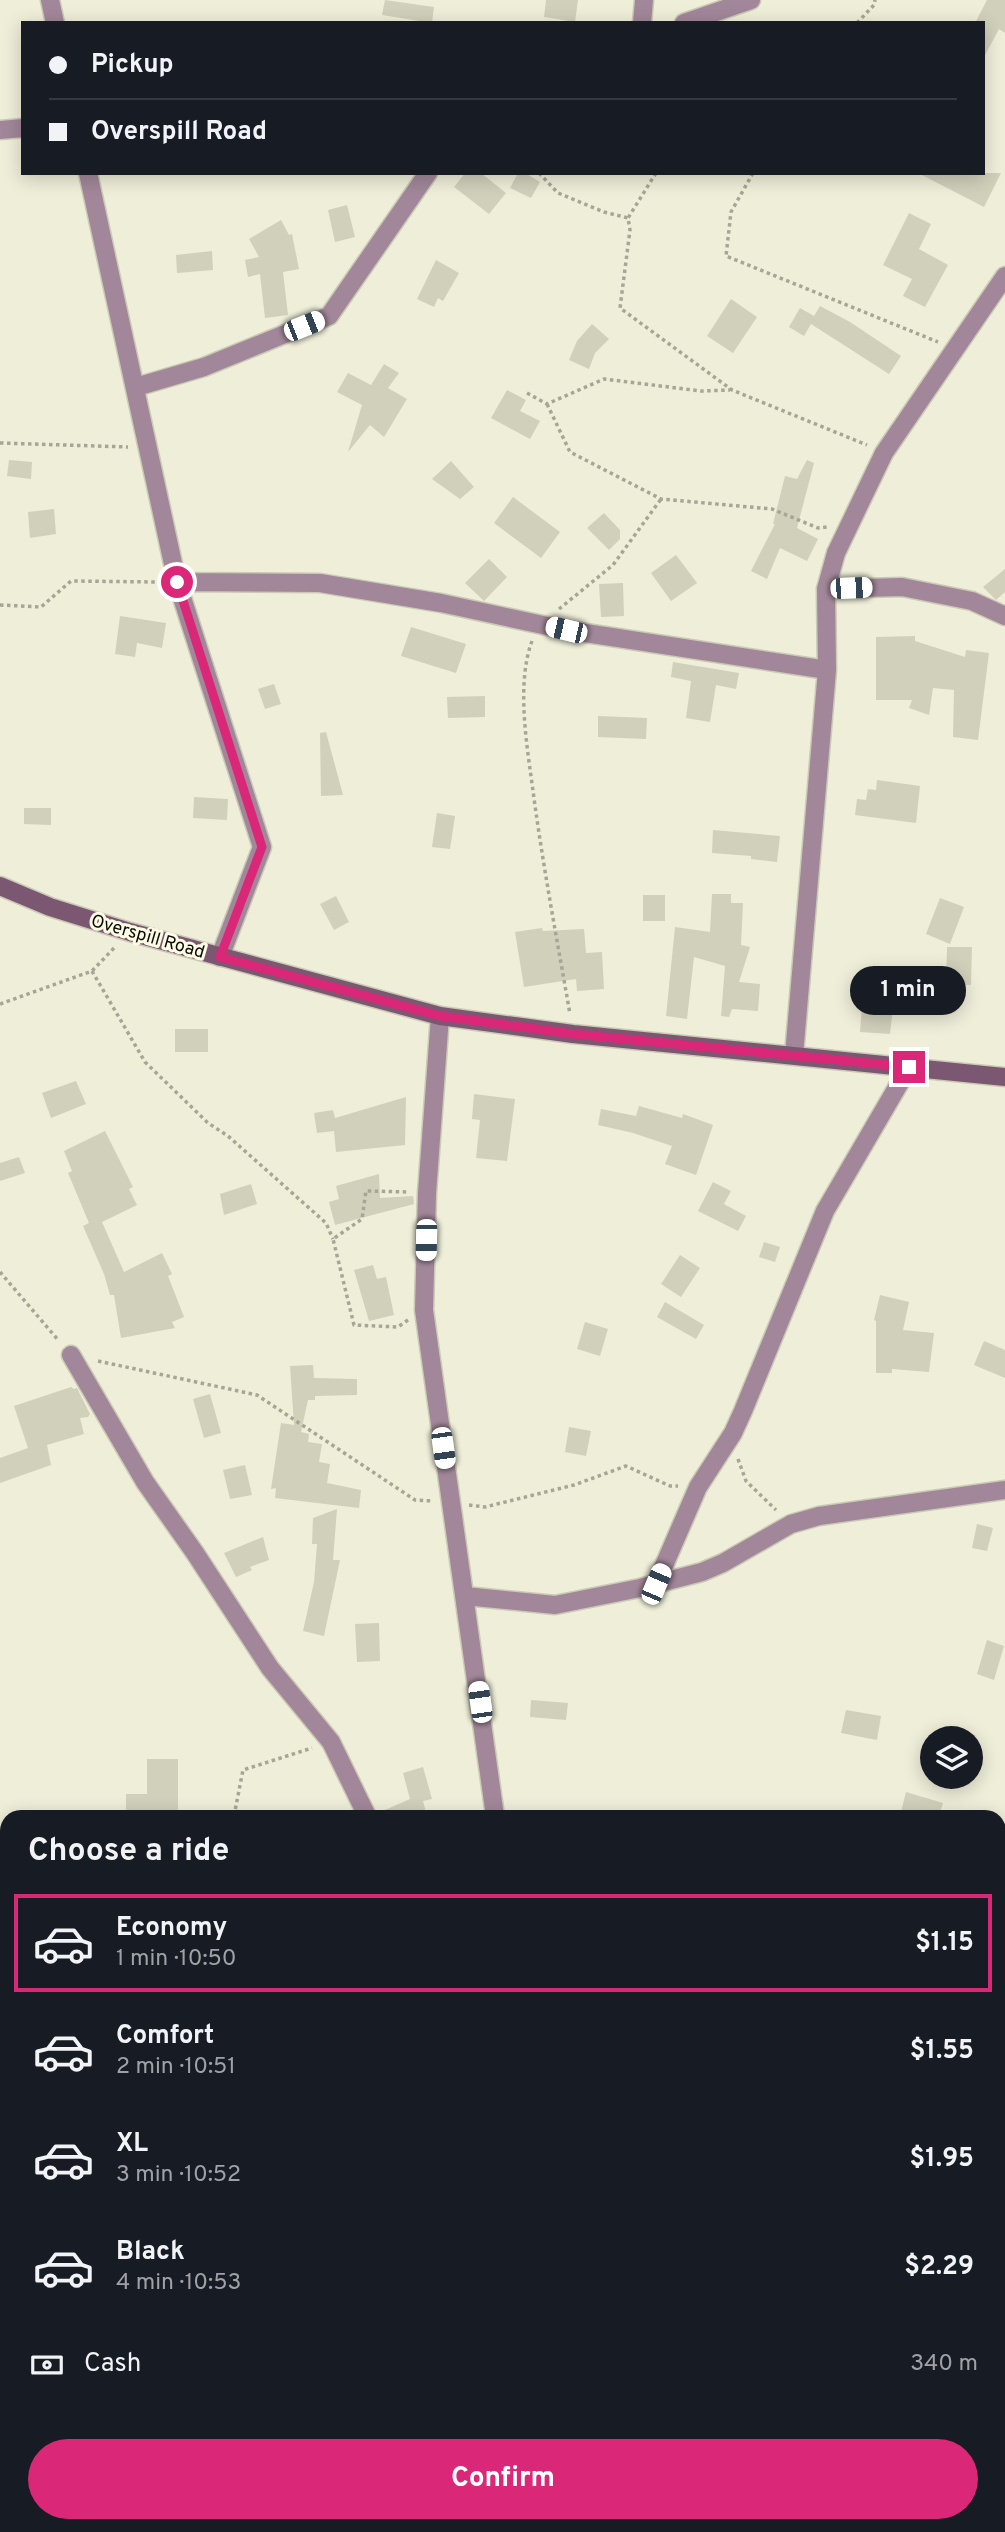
<!DOCTYPE html>
<meta charset="utf-8">
<style>
:root{--surface:#171b24;--page:#242831;--text:#f1f3f6;--muted:#9ea1a6;--line:#363941;--accent:#db2777}
body{margin:0;font-family:Overpass,sans-serif;background:var(--page);color:var(--text);height:100vh;display:flex;flex-direction:column;font-size:26px;white-space:nowrap}
*{box-sizing:border-box;margin:0}
p{font-size:23px;color:var(--muted)}
.icon{flex:none;width:38px;height:38px;fill:none;stroke:currentColor;stroke-width:2;stroke-linecap:round;stroke-linejoin:round}
.map{position:relative;flex:1;overflow:hidden}
.panel{position:absolute;left:0px;top:1810px;width:1006px;height:723px;display:flex;flex-direction:column;background:var(--surface);border-radius:21px 21px 0 0;box-shadow:0 4px 18px #0003}
.panel>*{flex:none}
.top-card{position:absolute;left:21px;top:21px;width:964px;height:154px;border-radius:0px;box-shadow:0 4px 18px #0003;display:grid;align-content:center;height:154px;padding:0 28px;background:var(--surface)}
.controls{position:absolute;left:920px;top:1726px;display:grid;gap:14px}
.controls a{display:grid;place-items:center;width:63px;height:63px;border-radius:50%;background:var(--surface);box-shadow:0 4px 18px #0003;font-size:35px}
.end{position:absolute;width:32px;height:32px;margin:-16px;border:9px solid #db2777;background:#fff;box-shadow:0 0 0 4px #fff}
.from{border-radius:50%}
.bubble{position:absolute;height:49px;border-radius:24px;background:var(--surface);box-shadow:0 4px 18px #0003;font-size:23px;font-weight:700;line-height:49px;text-align:center}
.car{position:absolute;width:21px;height:42px;margin:-21px -10px;border-radius:9px;box-shadow:0 0 5px 2px #0007;background:linear-gradient(#fff 24%,#345 0 40%,#fff 0 76%,#345 0 86%,#fff 0)}
.top-card b{display:flex;align-items:center;gap:24px;height:66px;font-size:26px}
.top-card b+b{border-top:2px solid var(--line)}
.top-card i{width:18px;height:18px;background:var(--text)}
ul{padding:0;list-style:none}
li{display:flex;align-items:center;gap:21px;height:98px;margin:0 14px 10px;padding:0 14px;border:4px solid transparent;border-radius:0px}
li div{flex:1}
li b{display:block;font-size:26px}
li em{font-style:normal;font-weight:700}
li.active{border-color:var(--accent)}
li>.icon{width:63px;height:63px;stroke-width:1.5}
h2{padding:0 28px;font-size:32px;line-height:84px}
.pay{display:flex;align-items:center;gap:18px;height:77px;padding:0 28px;font-size:26px}
.pay p{margin-inline-start:auto}
.cta{display:flex;gap:14px;margin-top:auto;padding:14px 28px}
.cta a{flex:1;height:80px;border-radius:42px;background:var(--accent);color:#fff;font-size:28px;font-weight:700;line-height:80px;text-align:center}
.map>svg:first-child{display:block}
.building{fill:#d1d0bb}
.lines{fill:none;stroke-linecap:round;stroke-linejoin:round}
.street-casing{stroke:#cbcab7;stroke-width:21}
.secondary-casing{stroke:#cbcab7;stroke-width:21}
.path{stroke:#a7a696;stroke-width:3.5;stroke-dasharray:3.5 3.5;stroke-linecap:butt}
.street{stroke:#a18799;stroke-width:18}
.secondary{stroke:#7b5771;stroke-width:18}
.route{stroke:#db2777;stroke-width:9}
.labels{text-anchor:middle;stroke-width:6;stroke-linejoin:round;paint-order:stroke}
.street-label{font-size:18px;fill:#0c0c05;stroke:#fcfbe6}
</style>
<div class="map">
<svg width="1005" height="2532" viewBox="0 0 1005 2532">
<rect width="100%" height="100%" fill="#efeed9"/>
<path class="building" d="M385,0L434,7L432,23L382,15Z
M546,0H578L575,22L544,17Z
M987,0H1005V33L999,29L984,57V23H975Z
M465,173H481L506,193L489,214L454,187Z
M518,173H525L540,182L531,198L510,188Z
M918,173H1001L984,207Z
M347,205L355,237L335,242L328,210Z
M909,213L931,224L919,249L948,265L925,307L903,296L912,279L883,265Z
M281,220L289,235L292,234L299,269L283,272L288,315L265,318L260,274L248,277L245,260L259,257L249,239Z
M212,251L213,270L177,273L176,255Z
M436,260L459,273L443,301L438,298L434,307L417,299Z
M731,299L757,317L733,353L707,336Z
M820,306L850,322L901,356L889,374L811,324L804,336L789,327L800,308L814,316Z
M592,324L609,339L595,353L589,369L569,360L577,341Z
M384,364L399,373L388,388L407,399L384,437L370,425L348,452L362,405L337,392L348,373L371,385Z
M507,390L526,400L520,411L540,421L530,439L491,418Z
M9,460L32,462L31,479L7,476Z
M807,460L814,463L797,528L818,539L807,561L780,548L767,579L751,571L775,524H773L785,476L797,479Z
M451,461L474,487L460,499L432,479Z
M513,497L560,532L541,558L494,523Z
M54,509L56,534L30,538L28,512Z
M604,513L620,530V539L609,550L587,528Z
M676,555L697,583L671,601L651,573Z
M489,559L507,577L484,601L465,583Z
M1005,569V592L996,600L983,587Z
M623,583L624,616L601,617L599,584Z
M120,616L166,623L162,648L137,643L135,657L115,654Z
M411,627L466,644L456,673L401,656Z
M915,636V641L965,657L966,650L989,653L978,740L953,737L954,690L933,688L929,715L909,708L912,700H876V637Z
M673,662L739,673L736,689L716,685L710,722L686,718L691,681L671,677Z
M274,684L281,704L265,709L258,689Z
M485,696V717L448,718L447,697Z
M598,716L647,718L646,739L598,737Z
M326,732L343,795L321,796L320,733Z
M877,780L920,786L916,823L855,815L857,799L866,800L868,789L876,790Z
M194,797L228,799L227,820L193,818Z
M24,808H51V825L24,824Z
M437,813L455,816L450,849L432,847Z
M713,830L780,836L777,862L751,859V856L712,853Z
M712,894H731V903H743L741,945L750,947L739,982L760,984L758,1011L732,1009L729,1017L721,1016L725,966L694,957L687,1019L666,1016L675,927L710,932Z
M643,895H665V921H643Z
M336,896L349,922L334,930L320,904Z
M940,898L964,907L950,944L926,934Z
M542,928L543,931L584,929L586,953L602,952L604,989L577,991L576,979L524,987L515,932Z
M947,947H972L971,985L946,984Z
M862,1005L893,1008L890,1034L860,1032Z
M175,1029H208V1052H175Z
M76,1081L86,1104L51,1118L42,1093Z
M474,1094L515,1099L507,1161L476,1158L480,1120L472,1119Z
M406,1097L405,1145L336,1152L334,1131L317,1133L314,1113L333,1110L335,1118Z
M639,1106L682,1118L683,1114L713,1125L696,1175L665,1164L672,1146L633,1133L598,1125L601,1109L636,1116Z
M105,1131L133,1187L129,1189L137,1205L102,1222L124,1272L162,1253L172,1274L168,1276L184,1317L172,1322L175,1328L121,1338L114,1295H110L104,1274L83,1226L89,1223L68,1173L72,1171L64,1151Z
M19,1157L25,1173L0,1181V1163Z
M379,1174L380,1198L413,1196L414,1204L335,1225L329,1202L339,1199L336,1186Z
M713,1182L731,1191L724,1204L746,1216L738,1231L698,1211Z
M251,1184L257,1204L224,1215L220,1194Z
M764,1242L780,1247L775,1262L759,1257Z
M680,1255L700,1268L681,1297L661,1284Z
M373,1265L377,1279L386,1277L394,1315L369,1321L354,1270Z
M880,1295L909,1302L903,1330L934,1333L929,1372L892,1369V1373H876V1321L874,1320Z
M665,1302L704,1325L696,1339L657,1317Z
M585,1322L608,1329L600,1356L577,1349Z
M984,1341L1005,1350V1378L974,1365Z
M313,1365L314,1378L357,1379V1395L315,1396V1400H308L301,1432L309,1434L308,1442L322,1444L319,1462L330,1464L327,1483L361,1490L359,1508L275,1498L276,1488L271,1489L281,1423L294,1425L290,1366Z
M71,1387L74,1389L77,1388L90,1414L88,1417L80,1418L84,1434L47,1445L51,1465L0,1483V1458L28,1448L14,1406Z
M210,1394L221,1433L204,1438L193,1399Z
M569,1427L591,1431L586,1456L565,1452Z
M245,1465L252,1495L230,1499L223,1470Z
M337,1509L333,1560H340L324,1636L303,1631L314,1582L317,1544H312L313,1518Z
M977,1524L993,1528L987,1551L972,1548Z
M263,1537L269,1560L250,1567L252,1570L236,1577L224,1553Z
M379,1623L380,1661L357,1662L355,1624Z
M987,1640L1004,1646L994,1680L977,1674Z
M531,1700L568,1703L566,1720L530,1717Z
M846,1710L881,1716L877,1740L841,1733Z
M147,1759H178V1816H126V1794H147Z
M423,1767L432,1799L423,1801L427,1816H378V1813L410,1799L403,1773Z
M906,1792L943,1803L939,1816H900Z"/>
<g class="lines">
<g class="street-casing">
<path id="street" d="M50,0L55,23
M642,23L644,0
M684,23L751,0
M0,130L23,128
M88,173L177,582L262,847L220,957
M136,387L204,367L329,316L428,173
M177,582L320,583L441,603L566,630L827,670
M826,589L902,587L972,601L1005,616
M440,1016L427,1193L424,1310L495,1816
M794,1055L827,670L826,589L836,553L884,453L1005,276
M71,1355L145,1482L195,1553L270,1668L331,1742L367,1816
M656,1584L698,1487L733,1433L743,1411L825,1211L909,1067
M465,1596L555,1605L640,1588L702,1572L723,1563L791,1524L819,1516L1005,1490
M999,1900L1005,1898
M746,2525L749,2532
M74,2532L82,2525"/>
</g>
<g class="secondary-casing">
<path id="secondary" d="M0,886L50,907L130,932L440,1016L573,1034L1005,1077"/>
</g>
<path class="path" d="M857,23L874,5L875,0
M539,173L558,193L604,212L628,218
M656,173L628,218L630,230L620,308L732,390L867,445
M753,173L731,212L726,256L938,342
M527,393L547,404L604,379L701,391L730,390
M547,404L570,452L661,499L772,509L818,528L827,527
M0,443L128,447
M0,605L41,607L71,581L158,582
M559,609L613,565L661,499
M532,641C516,684 527,746 533,791C543,866 557,940 570,1014
M92,971L145,1062L208,1123L228,1136L326,1223L333,1239
M0,1004L92,971L115,947
M0,1272L59,1341
M408,1320L398,1327L354,1325L333,1239L362,1219L366,1191L409,1192
M98,1361L257,1395L415,1500L433,1501
M738,1459L746,1481L776,1510
M469,1505L485,1507L574,1485L626,1466L670,1486H678
M234,1816L243,1770L312,1748
M0,1847L7,1826
M273,2532L277,2525"/>
<use href="#street" class="street"/>
<use href="#secondary" class="secondary"/>
</g>
<g class="lines">
<path class="route" d="M177,582L262,847L220,957L440,1016L573,1034L909,1067"/>
</g>
<g class="labels">
<g class="street-label">
<text transform="translate(148 936) rotate(16)" y="6">Overspill Road</text>
</g>
</g>
</svg>
<div class="controls">
<a><svg class="icon" aria-label="layers" viewBox="0 0 24 24"><path d="M12 4l9 5-9 5-9-5zM3 14l9 5 9-5"/></svg></a>
</div>
<i class="end from" style="left:177px;top:582px"></i>
<i class="end" style="left:909px;top:1067px"></i>
<div class="bubble" style="left:850px;top:966px;width:116px">1 min</div>
<i class="car" style="left:304px;top:326px;rotate:68deg"></i>
<i class="car" style="left:851px;top:588px;rotate:88deg"></i>
<i class="car" style="left:566px;top:630px;rotate:283deg"></i>
<i class="car" style="left:426px;top:1240px;rotate:181deg"></i>
<i class="car" style="left:443px;top:1448px;rotate:172deg"></i>
<i class="car" style="left:656px;top:1584px;rotate:23deg"></i>
<i class="car" style="left:480px;top:1702px;rotate:352deg"></i>
<div class="top-card">
<b><i class="from"></i>Pickup</b>
<b><i></i>Overspill Road</b>
</div>
<section class="panel">
<h2>Choose a ride</h2>
<ul>
<li class="active"><svg class="icon" aria-label="car" viewBox="0 0 24 24"><path d="M5 17H2v-5l4-1 3-4h7l3 4 3 1v5h-3M9 17h6M6 11h13"/><circle cx="7" cy="17" r="2"/><circle cx="17" cy="17" r="2"/></svg><div><b>Economy</b><p>1 min · 10:50</p></div><em>$1.15</em></li>
<li><svg class="icon" aria-label="car" viewBox="0 0 24 24"><path d="M5 17H2v-5l4-1 3-4h7l3 4 3 1v5h-3M9 17h6M6 11h13"/><circle cx="7" cy="17" r="2"/><circle cx="17" cy="17" r="2"/></svg><div><b>Comfort</b><p>2 min · 10:51</p></div><em>$1.55</em></li>
<li><svg class="icon" aria-label="car" viewBox="0 0 24 24"><path d="M5 17H2v-5l4-1 3-4h7l3 4 3 1v5h-3M9 17h6M6 11h13"/><circle cx="7" cy="17" r="2"/><circle cx="17" cy="17" r="2"/></svg><div><b>XL</b><p>3 min · 10:52</p></div><em>$1.95</em></li>
<li><svg class="icon" aria-label="car" viewBox="0 0 24 24"><path d="M5 17H2v-5l4-1 3-4h7l3 4 3 1v5h-3M9 17h6M6 11h13"/><circle cx="7" cy="17" r="2"/><circle cx="17" cy="17" r="2"/></svg><div><b>Black</b><p>4 min · 10:53</p></div><em>$2.29</em></li>
</ul>
<div class="pay"><svg class="icon" aria-label="cash" viewBox="0 0 24 24"><path d="M3 7h18v10H3z"/><circle cx="12" cy="12" r="2"/></svg>Cash<p>340 m</p></div>
<div class="cta"><a>Confirm</a></div>
</section>
</div>
